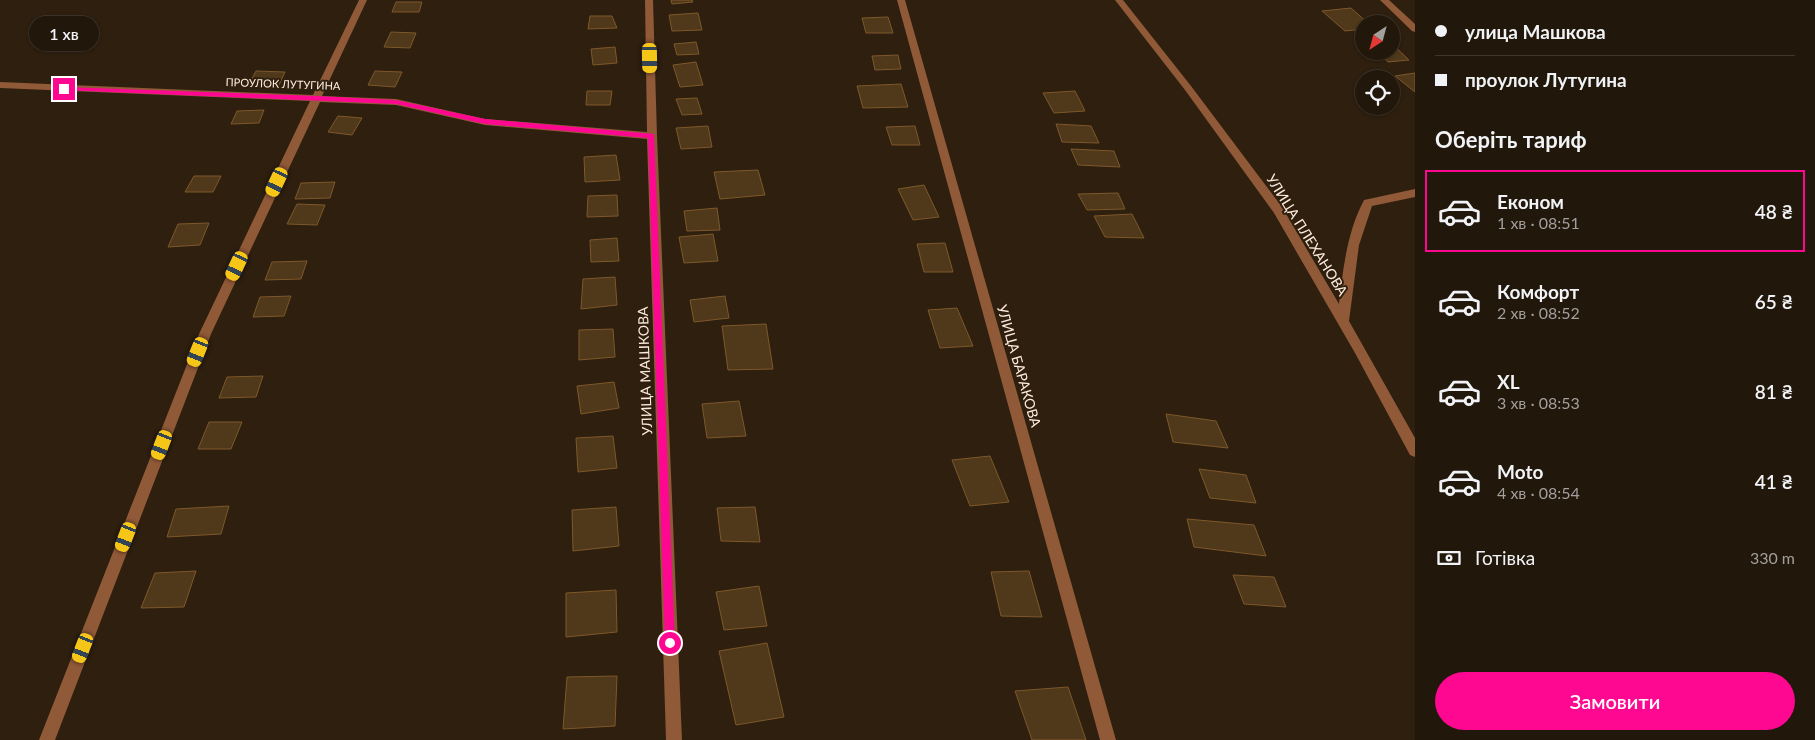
<!DOCTYPE html>
<html lang="uk">
<meta charset="utf-8">
<style>
:root{--surface:#22170b;--page:#2e2419;--text:#f1f3f6;--muted:#a29f9d;--line:#3f362c;--accent:#ff0891}
body{margin:0;font-family:Lato,sans-serif;background:var(--page);color:var(--text);height:100vh;display:flex;flex-direction:column;font-size:19px;white-space:nowrap}
*{box-sizing:border-box;margin:0}
p{font-size:16px;color:var(--muted)}
.icon{flex:none;width:28px;height:28px;fill:none;stroke:currentColor;stroke-width:2;stroke-linecap:round;stroke-linejoin:round}
.map{position:relative;flex:1;overflow:hidden}
.sheet{display:flex;flex-direction:column;background:var(--surface);width:400px}
.sheet>*{flex:none}
.banner{display:grid;align-content:center;height:110px;padding:0 20px;background:var(--surface)}
.needle{width:32px;rotate:216deg}
.fabs{position:absolute;left:1355px;top:15px;display:grid;gap:10px}
.fabs a{display:grid;place-items:center;width:45px;height:45px;border-radius:50%;background:var(--surface);box-shadow:0 1px 4px #0004,0 0 0 1px var(--line);font-size:25px}
.end{position:absolute;width:22px;height:22px;margin:-11px;border:6px solid #ff0891;background:#fff;box-shadow:0 0 0 2px #fff}
.from{border-radius:50%}
.bubble{position:absolute;height:35px;border-radius:18px;background:var(--surface);box-shadow:0 1px 4px #0004,0 0 0 1px var(--line);font-size:16px;font-weight:600;line-height:35px;text-align:center}
.car{position:absolute;width:15px;height:30px;margin:-15px -8px;border-radius:6px;box-shadow:0 0 4px 1px #0007;background:linear-gradient(#f5c518 24%,#345 0 40%,#f5c518 0 76%,#345 0 86%,#f5c518 0)}
.banner b{display:flex;align-items:center;gap:18px;height:48px;font-size:19px}
.banner b+b{border-top:1px solid var(--line)}
.banner i{width:12px;height:12px;background:var(--text)}
ul{padding:0;list-style:none}
li{display:flex;align-items:center;gap:15px;height:82px;margin:0 10px 8px;padding:0 10px;border:2px solid transparent;border-radius:0px}
li div{flex:1}
li b{display:block;font-size:19px}
li em{font-style:normal;font-weight:600}
li.on{border-color:var(--accent)}
li>.icon{width:45px;height:45px;stroke-width:1.5}
h2{padding:0 20px;font-size:22px;line-height:60px}
.pay{display:flex;align-items:center;gap:12px;height:55px;padding:0 20px;font-size:19px}
.pay p{margin-inline-start:auto}
.action{display:flex;gap:10px;margin-top:auto;padding:10px 20px}
.action a{flex:1;height:58px;border-radius:30px;background:var(--accent);color:#fff;font-size:20px;font-weight:600;line-height:58px;text-align:center}
main{display:flex;flex:1;min-height:0}
.map>svg:first-child{display:block}
.building{fill:#50381a;stroke:#7e582a}
.lines{fill:none;stroke-linecap:round;stroke-linejoin:round}
.minor{fill:#905937;fill-rule:evenodd}
.route{fill:#ff0891}
.labels{text-anchor:middle;stroke-width:4;stroke-linejoin:round;paint-order:stroke}
.far-street-label{font-size:11px;fill:#ffecdc;stroke:#2e1f0f}
.street-label{font-size:14px;fill:#ffecdc;stroke:#2e1f0f}
</style>
<main>
<div class="map">
<svg width="1415" height="740" viewBox="0 0 1415 740">
<rect width="100%" height="100%" fill="#2e1f0f"/>
<path class="building" d="M671,0H692L693,2L672,4Z
M396,2H422L419,12H392Z
M1351,8L1369,24H1364V29L1345,31L1322,11Z
M698,13L702,30L672,31L669,15Z
M590,16H612L617,28L588,29Z
M888,17L893,33H866L862,18Z
M391,32L416,33L410,48L384,47Z
M696,42L699,54L677,55L674,44Z
M1391,43L1409,60L1388,62L1376,51H1391Z
M615,47L617,63L593,65L591,49Z
M898,55L901,69L875,70L872,56Z
M696,62L703,85L680,87L673,65Z
M256,71L285,72L279,85L249,84Z
M375,71L402,72L395,87L368,85Z
M1415,73V92L1395,76Z
M901,84L908,107L863,108L857,86Z
M587,91H612L610,105H586Z
M1075,91L1085,111L1054,113L1043,93Z
M697,98L702,114L682,115L676,99Z
M264,110L259,123L231,124L237,111Z
M338,116L362,118L352,135L328,132Z
M1056,124L1091,126L1099,143L1062,142Z
M708,126L712,147L681,149L676,128Z
M915,126L920,145H892L886,127Z
M1071,149L1114,151L1120,167L1078,165Z
M616,155L620,180L585,182L584,157Z
M758,170L765,195L720,199L714,172Z
M194,176H221L213,192H185Z
M335,182L330,198L295,199L301,183Z
M924,185L939,217L913,220L898,189Z
M1118,193L1125,209L1087,210L1078,194Z
M617,195L618,216L587,217L588,196Z
M297,204L325,205L317,225L287,224Z
M717,208L720,230L687,231L684,211Z
M1132,214L1144,238L1105,237L1094,216Z
M209,223L200,245L168,247L178,224Z
M713,234L718,261L684,263L679,237Z
M617,238L619,261L591,262L590,240Z
M945,243L953,272H924L917,244Z
M307,261L301,279L265,280L272,262Z
M615,277L617,305L581,309L583,279Z
M291,296L284,316L253,317L260,297Z
M725,296L729,318L694,322L690,300Z
M957,308L973,346L940,348L928,310Z
M766,324L773,369L728,370L722,326Z
M613,329L615,357L579,360V330Z
M263,376L256,397L219,398L227,377Z
M614,382L619,408L581,414L577,386Z
M739,401L746,436L707,438L702,404Z
M1166,414L1216,421L1228,448L1173,442Z
M209,422H242L231,449H198Z
M613,436L617,468L578,472L576,438Z
M990,456L1009,502L970,506L952,460Z
M1199,469L1246,475L1256,503L1210,498Z
M229,506L221,534L167,537L176,509Z
M616,507L619,546L573,551L572,510Z
M755,507L760,542L721,541L717,508Z
M1187,519L1254,525L1266,556L1194,547Z
M196,571L184,607L141,608L155,573Z
M1029,571L1042,617L1001,616L991,572Z
M1233,575L1274,577L1286,607L1244,604Z
M759,586L767,626L724,630L716,592Z
M616,590L617,632L566,637V593Z
M767,643L784,717L736,725L719,651Z
M617,676L615,726L563,729L567,677Z
M1068,687L1086,740H1032L1015,691Z"/>
<g class="lines">
<path class="minor" d="M359,0H367L322,96L396,99L485,119L647,132L645,0H653L657,136L682,740H666L647,139L485,125L396,105L320,102L211,334L55,740H39L199,334L310,101L0,88V82L313,95Z
M897,0H905L1116,740H1100Z
M1115,0H1123L1191,86L1282,207L1339,304C1343,269 1347,232 1364,200L1415,189V197L1372,206L1359,245L1349,321L1415,438V457L1410,455L1355,353L1274,213L1185,90Z
M1380,0H1389L1415,24V32L1412,31Z"/>
</g>
<path class="route" d="M64,87L317,96L396,100L485,119L654,134L675,643L674,646H667L665,643L648,138L485,124L396,104L62,90Z"/>
<g class="labels">
<g class="far-street-label">
<text transform="translate(283 84) rotate(2)" y="4">ПРОУЛОК ЛУТУГИНА</text>
</g>
<g class="street-label">
<text transform="translate(1307 235) rotate(58)" y="5">УЛИЦА ПЛЕХАНОВА</text>
<text transform="translate(1019 366) rotate(74)" y="5">УЛИЦА БАРАКОВА</text>
<text transform="translate(645 371) rotate(-92)" y="5">УЛИЦА МАШКОВА</text>
</g>
</g>
</svg>
<div class="fabs">
<a><svg class="needle" viewBox="-14 -14 28 28"><path d="M0-13l5 13h-10z" fill="#e53935"/><path d="M0 13l5-13h-10z" fill="#a29f9d"/></svg></a>
<a><svg class="icon" aria-label="locate" viewBox="0 0 24 24"><circle cx="12" cy="12" r="6"/><path d="M12 2v4M12 18v4M2 12h4M18 12h4"/></svg></a>
</div>
<i class="end from" style="left:670px;top:643px"></i>
<i class="end" style="left:64px;top:89px"></i>
<div class="bubble" style="left:29px;top:16px;width:70px">1 хв</div>
<i class="car" style="left:650px;top:58px;rotate:179deg"></i>
<i class="car" style="left:277px;top:182px;rotate:205deg"></i>
<i class="car" style="left:237px;top:266px;rotate:205deg"></i>
<i class="car" style="left:198px;top:352px;rotate:202deg"></i>
<i class="car" style="left:162px;top:445px;rotate:201deg"></i>
<i class="car" style="left:126px;top:537px;rotate:201deg"></i>
<i class="car" style="left:83px;top:648px;rotate:201deg"></i>
</div>
<section class="sheet">
<div class="banner">
<b><i class="from"></i>улица Машкова</b>
<b><i></i>проулок Лутугина</b>
</div>
<h2>Оберіть тариф</h2>
<ul>
<li class="on"><svg class="icon" aria-label="car" viewBox="0 0 24 24"><path d="M5 17H2v-5l4-1 3-4h7l3 4 3 1v5h-3M9 17h6M6 11h13"/><circle cx="7" cy="17" r="2"/><circle cx="17" cy="17" r="2"/></svg><div><b>Економ</b><p>1 хв · 08:51</p></div><em>48 ₴</em></li>
<li><svg class="icon" aria-label="car" viewBox="0 0 24 24"><path d="M5 17H2v-5l4-1 3-4h7l3 4 3 1v5h-3M9 17h6M6 11h13"/><circle cx="7" cy="17" r="2"/><circle cx="17" cy="17" r="2"/></svg><div><b>Комфорт</b><p>2 хв · 08:52</p></div><em>65 ₴</em></li>
<li><svg class="icon" aria-label="car" viewBox="0 0 24 24"><path d="M5 17H2v-5l4-1 3-4h7l3 4 3 1v5h-3M9 17h6M6 11h13"/><circle cx="7" cy="17" r="2"/><circle cx="17" cy="17" r="2"/></svg><div><b>XL</b><p>3 хв · 08:53</p></div><em>81 ₴</em></li>
<li><svg class="icon" aria-label="car" viewBox="0 0 24 24"><path d="M5 17H2v-5l4-1 3-4h7l3 4 3 1v5h-3M9 17h6M6 11h13"/><circle cx="7" cy="17" r="2"/><circle cx="17" cy="17" r="2"/></svg><div><b>Moto</b><p>4 хв · 08:54</p></div><em>41 ₴</em></li>
</ul>
<div class="pay"><svg class="icon" aria-label="cash" viewBox="0 0 24 24"><path d="M3 7h18v10H3z"/><circle cx="12" cy="12" r="2"/></svg>Готівка<p>330 m</p></div>
<div class="action"><a>Замовити</a></div>
</section>
</main>
